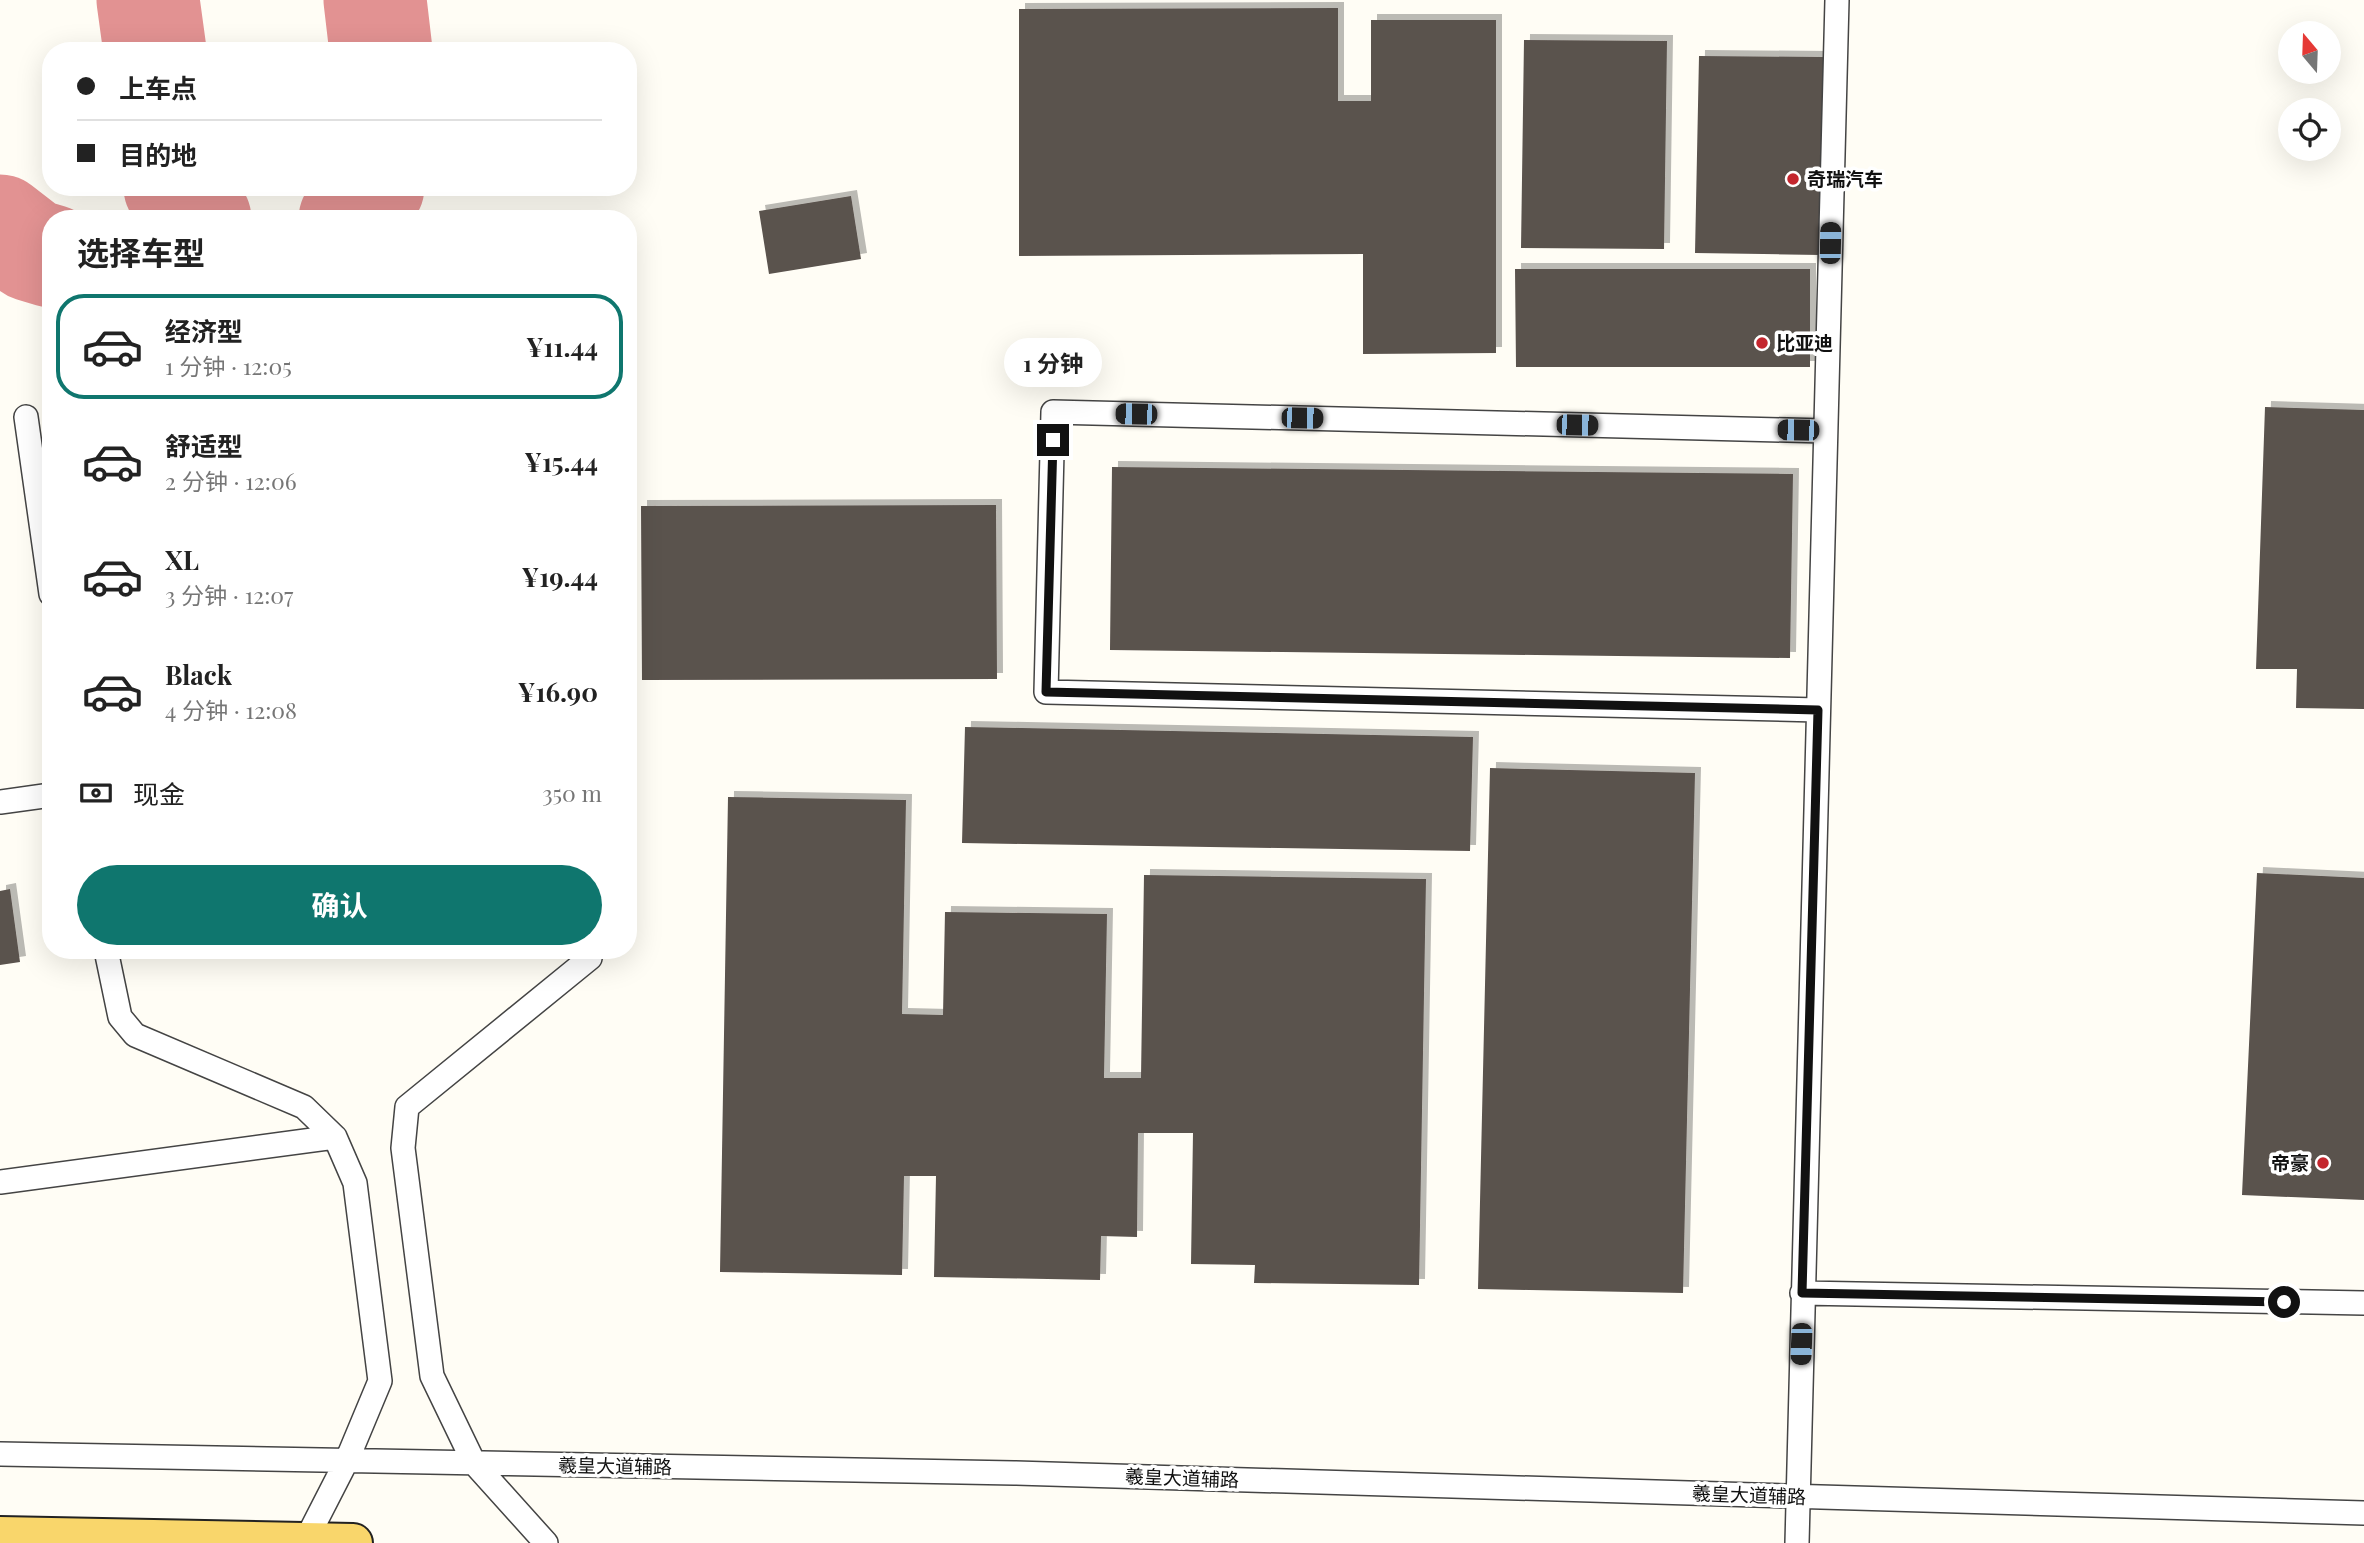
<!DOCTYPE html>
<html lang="zh">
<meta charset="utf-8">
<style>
:root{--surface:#fff;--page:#f2f2f2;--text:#222;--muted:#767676;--line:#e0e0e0;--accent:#0f766e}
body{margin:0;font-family:"Playfair Display","Noto Sans SC",serif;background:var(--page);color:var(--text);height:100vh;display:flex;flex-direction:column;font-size:26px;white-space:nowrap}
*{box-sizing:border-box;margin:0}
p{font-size:23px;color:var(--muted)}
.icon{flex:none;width:38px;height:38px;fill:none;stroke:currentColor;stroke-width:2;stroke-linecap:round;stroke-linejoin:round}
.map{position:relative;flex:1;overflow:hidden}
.details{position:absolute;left:42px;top:210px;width:595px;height:749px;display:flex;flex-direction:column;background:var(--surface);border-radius:28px;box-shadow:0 7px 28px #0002}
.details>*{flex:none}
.banner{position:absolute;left:42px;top:42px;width:595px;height:154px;border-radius:28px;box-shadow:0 7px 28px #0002;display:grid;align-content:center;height:154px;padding:0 35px;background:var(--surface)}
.needle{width:46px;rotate:341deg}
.buttons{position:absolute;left:2278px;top:21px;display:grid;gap:14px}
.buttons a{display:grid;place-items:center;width:63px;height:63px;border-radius:50%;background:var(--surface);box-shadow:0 7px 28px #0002;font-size:35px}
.end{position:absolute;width:32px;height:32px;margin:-16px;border:9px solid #111;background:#fff;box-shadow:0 0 0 4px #fff}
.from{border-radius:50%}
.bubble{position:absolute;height:49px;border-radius:24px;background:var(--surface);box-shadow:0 7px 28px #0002;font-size:23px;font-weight:700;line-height:49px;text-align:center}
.car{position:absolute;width:21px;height:42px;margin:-21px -10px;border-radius:9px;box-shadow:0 0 5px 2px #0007;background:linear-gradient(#222 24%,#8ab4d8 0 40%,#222 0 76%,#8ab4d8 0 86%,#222 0)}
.banner b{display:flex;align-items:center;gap:24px;height:66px;font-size:26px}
.banner b+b{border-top:2px solid var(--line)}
.banner i{width:18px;height:18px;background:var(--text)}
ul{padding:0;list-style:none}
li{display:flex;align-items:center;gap:21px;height:105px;margin:0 14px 10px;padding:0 21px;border:4px solid transparent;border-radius:28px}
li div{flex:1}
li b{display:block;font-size:26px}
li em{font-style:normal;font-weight:700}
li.selected{border-color:var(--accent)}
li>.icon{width:63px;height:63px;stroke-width:1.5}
h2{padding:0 35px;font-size:32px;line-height:84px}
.pay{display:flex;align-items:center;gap:18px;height:77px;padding:0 35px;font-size:26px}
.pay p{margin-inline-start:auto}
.button{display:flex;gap:14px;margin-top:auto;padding:14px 35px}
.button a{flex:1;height:80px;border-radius:42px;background:var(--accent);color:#fff;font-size:28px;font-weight:700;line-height:80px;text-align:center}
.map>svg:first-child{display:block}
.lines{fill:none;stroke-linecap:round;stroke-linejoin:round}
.taxiway{stroke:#e29292;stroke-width:103}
.building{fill:#5a524d;filter:url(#shadow)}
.lane-casing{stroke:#444;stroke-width:26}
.primary-casing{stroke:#222;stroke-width:42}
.lane{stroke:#fff;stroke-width:23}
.primary{stroke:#f9d66b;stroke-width:38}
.route{stroke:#111;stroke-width:9}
.poi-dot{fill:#c4262e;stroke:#fff;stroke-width:2.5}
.labels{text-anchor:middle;stroke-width:7;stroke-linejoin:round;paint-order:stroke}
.poi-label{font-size:19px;font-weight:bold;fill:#111;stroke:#fff;text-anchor:start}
.street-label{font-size:19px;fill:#111;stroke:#fff}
</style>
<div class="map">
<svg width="2364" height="1543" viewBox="0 0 2364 1543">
<defs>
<filter id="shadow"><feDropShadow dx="6" dy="-6" stdDeviation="0" flood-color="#0004"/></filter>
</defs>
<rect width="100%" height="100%" fill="#fffdf5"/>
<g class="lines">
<path class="taxiway" d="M148,0L155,51
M375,0L381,51
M175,187L183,203L200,219
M350,219L373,187
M0,226L31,250L51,256"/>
</g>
<path class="building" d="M1338,8V101H1371V20H1496V353L1363,354V254L1019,256V9Z
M1524,40L1667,41L1664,249L1521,248Z
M1699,56L1825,57L1821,255L1695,253Z
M851,196L861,259L769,274L759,211Z
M1515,269H1810V367H1516Z
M2265,407L2364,410V709L2296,708L2297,669H2256Z
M1112,467L1793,474L1790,658L1110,650Z
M996,505L997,679L642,680L641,506Z
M965,727L1473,737L1470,851L962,843Z
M1490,768L1695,773L1683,1293L1478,1289Z
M728,797L906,800L902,1014L943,1015L945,912L1107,914L1104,1078H1141L1144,875L1426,879L1419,1285L1254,1283L1255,1265L1191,1264L1193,1133H1138L1137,1237L1101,1236L1100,1280L934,1277L936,1176H904L902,1275L720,1272Z
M2257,873L2364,878V1200L2242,1195Z
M10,889L20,962L0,965V891Z"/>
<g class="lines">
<g class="lane-casing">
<path id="lane" d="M26,417L51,594
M1818,710L1046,692L1053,412L1825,431
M0,802L51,795
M106,950L120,1017L135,1035L304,1107L335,1137L355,1183L380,1381L347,1460L305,1542
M0,1182L335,1137
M1802,1293L2364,1303
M0,1454L1014,1473L2364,1513
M546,1543L474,1463L432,1376L403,1148L407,1107L590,958L591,950
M1797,1543L1837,0"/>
</g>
<g class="primary-casing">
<path id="primary" d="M0,1536L353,1543"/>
</g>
<use href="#lane" class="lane"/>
<use href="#primary" class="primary"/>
</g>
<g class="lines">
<path class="route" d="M1053,440L1046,692L1818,710L1802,1293L2284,1302"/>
</g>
<g class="poi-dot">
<circle cx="1793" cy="179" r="7"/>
<circle cx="1762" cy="343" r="7"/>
<circle cx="2323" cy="1163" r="7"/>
</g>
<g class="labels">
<g class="poi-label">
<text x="1807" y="186">奇瑞汽车</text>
<text x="1776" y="350">比亚迪</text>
<text x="2309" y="1170" text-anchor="end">帝豪</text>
</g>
<g class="street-label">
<text transform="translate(615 1466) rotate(1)" y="7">羲皇大道辅路</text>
<text transform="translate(1182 1478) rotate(2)" y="7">羲皇大道辅路</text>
<text transform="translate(1749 1495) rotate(2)" y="7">羲皇大道辅路</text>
</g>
</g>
</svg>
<div class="buttons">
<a><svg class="needle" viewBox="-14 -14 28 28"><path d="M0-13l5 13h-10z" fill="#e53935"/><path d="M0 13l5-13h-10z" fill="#767676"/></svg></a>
<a><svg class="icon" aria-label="locate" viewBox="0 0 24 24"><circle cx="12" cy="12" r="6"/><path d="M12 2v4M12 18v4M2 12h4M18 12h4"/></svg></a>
</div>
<i class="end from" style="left:2284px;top:1302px"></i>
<i class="end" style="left:1053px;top:440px"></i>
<div class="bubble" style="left:1004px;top:338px;width:98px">1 分钟</div>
<i class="car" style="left:1830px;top:243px;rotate:1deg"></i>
<i class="car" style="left:1136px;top:414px;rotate:271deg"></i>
<i class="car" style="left:1302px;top:418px;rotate:91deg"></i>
<i class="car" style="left:1577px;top:425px;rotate:91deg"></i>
<i class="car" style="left:1798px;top:430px;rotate:271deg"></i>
<i class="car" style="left:1801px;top:1344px;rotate:182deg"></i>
<div class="banner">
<b><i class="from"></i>上车点</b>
<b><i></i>目的地</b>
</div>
<section class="details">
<h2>选择车型</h2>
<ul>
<li class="selected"><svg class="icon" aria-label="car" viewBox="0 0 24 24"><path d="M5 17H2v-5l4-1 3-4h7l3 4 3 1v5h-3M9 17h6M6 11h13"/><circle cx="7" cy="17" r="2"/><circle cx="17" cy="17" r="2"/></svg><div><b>经济型</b><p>1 分钟 · 12:05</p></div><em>¥11.44</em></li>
<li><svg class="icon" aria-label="car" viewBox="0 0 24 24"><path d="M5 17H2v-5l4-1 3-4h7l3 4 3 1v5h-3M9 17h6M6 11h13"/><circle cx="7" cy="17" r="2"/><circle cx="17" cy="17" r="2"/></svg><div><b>舒适型</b><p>2 分钟 · 12:06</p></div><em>¥15.44</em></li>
<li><svg class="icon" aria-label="car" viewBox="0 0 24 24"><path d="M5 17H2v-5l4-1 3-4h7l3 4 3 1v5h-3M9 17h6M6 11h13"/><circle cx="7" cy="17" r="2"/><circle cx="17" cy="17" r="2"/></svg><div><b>XL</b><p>3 分钟 · 12:07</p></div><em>¥19.44</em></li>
<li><svg class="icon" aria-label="car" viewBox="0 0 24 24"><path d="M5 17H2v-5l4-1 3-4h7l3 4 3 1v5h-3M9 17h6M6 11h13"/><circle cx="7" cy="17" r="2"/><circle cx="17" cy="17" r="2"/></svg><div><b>Black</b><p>4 分钟 · 12:08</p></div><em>¥16.90</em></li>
</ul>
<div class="pay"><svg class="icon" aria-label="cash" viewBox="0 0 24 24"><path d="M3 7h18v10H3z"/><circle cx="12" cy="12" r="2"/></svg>现金<p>350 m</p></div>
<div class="button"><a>确认</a></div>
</section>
</div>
